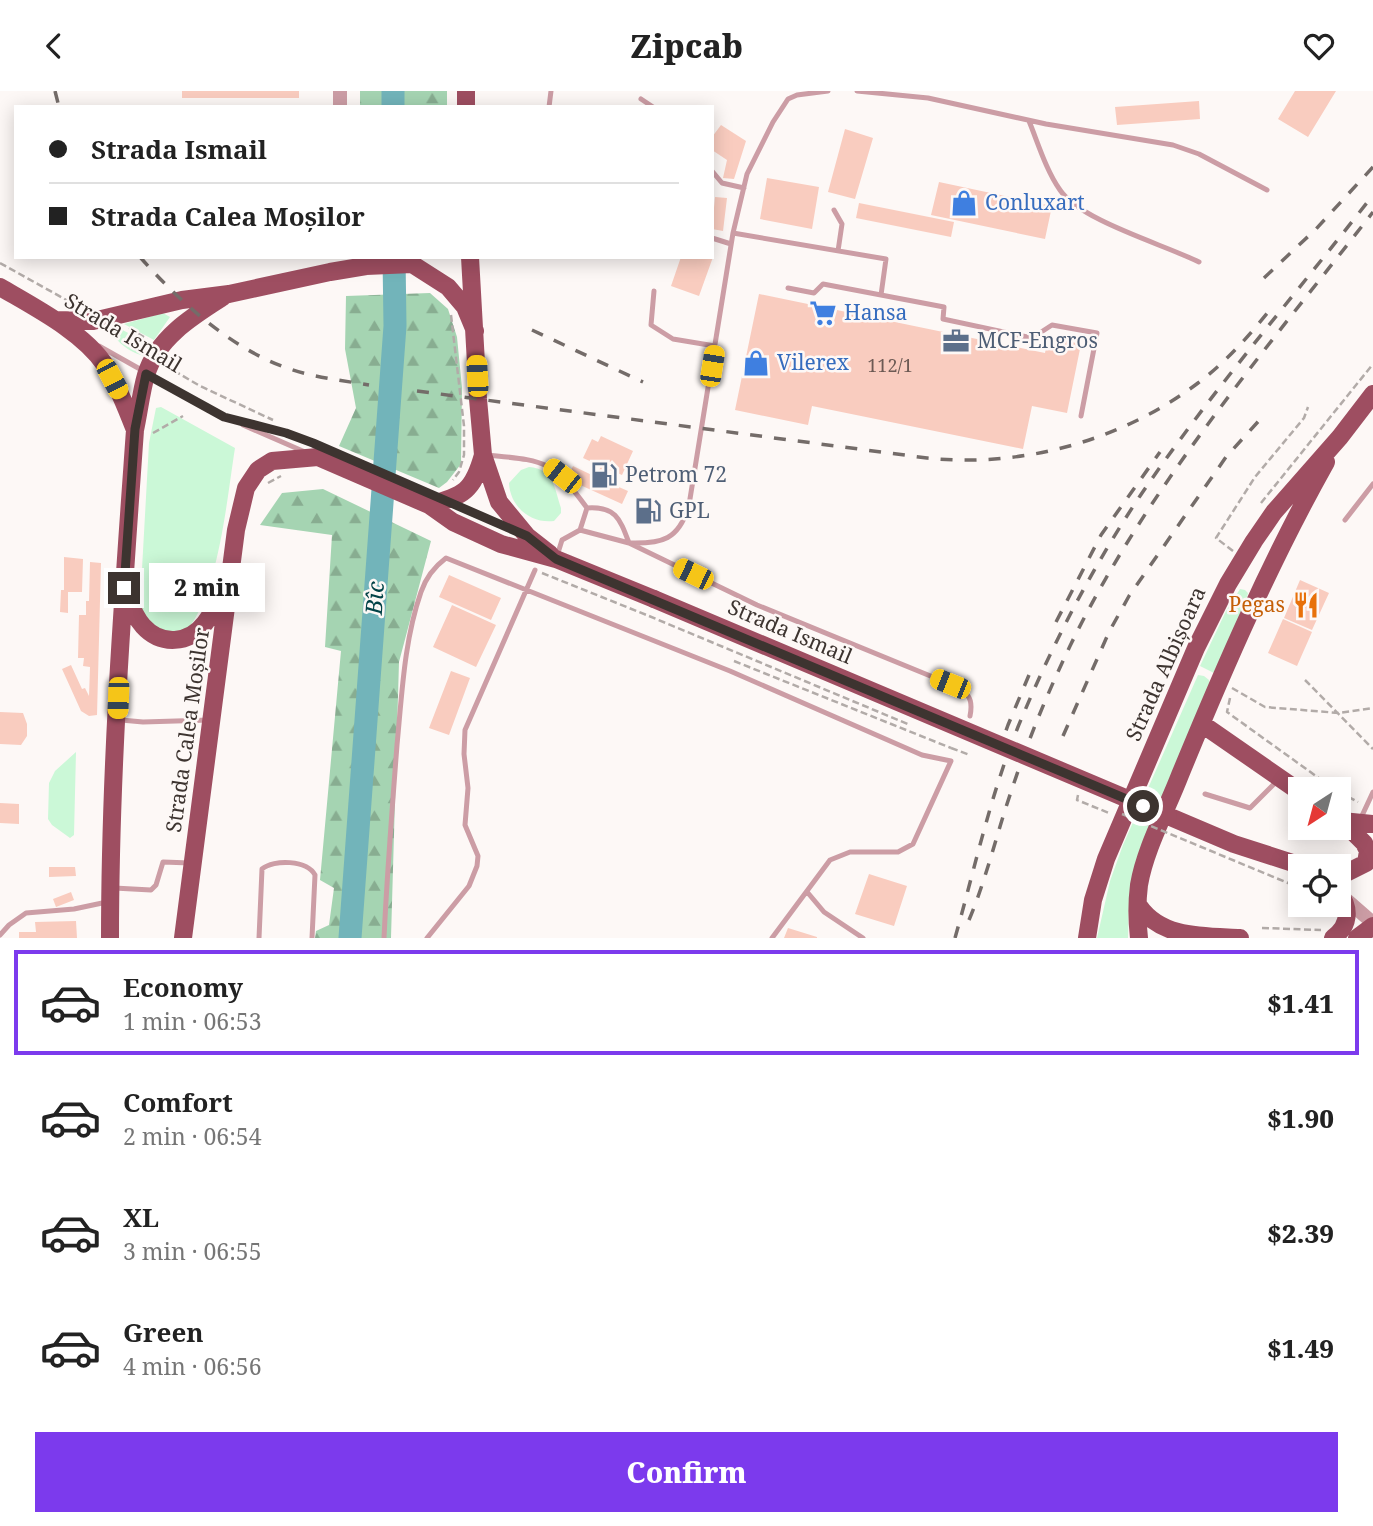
<!DOCTYPE html>
<meta charset="utf-8">
<style>
:root{--surface:#fff;--page:#f6f6f6;--text:#222;--muted:#767676;--line:#e0e0e0;--accent:#7c3aed}
body{margin:0;font-family:"Noto Serif",serif;background:var(--page);color:var(--text);height:100vh;display:flex;flex-direction:column;font-size:26px;white-space:nowrap}
*{box-sizing:border-box;margin:0}
p{font-size:23px;color:var(--muted)}
.icon{flex:none;width:38px;height:38px;fill:none;stroke:currentColor;stroke-width:2;stroke-linecap:round;stroke-linejoin:round}
.map{position:relative;height:847px;overflow:hidden}
.side{display:flex;flex-direction:column;background:var(--surface);flex:1}
.side>*{flex:none}
.top-card{position:absolute;left:14px;top:14px;width:700px;height:154px;border-radius:0px;box-shadow:0 4px 18px #0003;display:grid;align-content:center;height:154px;padding:0 35px;background:var(--surface)}
.needle{width:46px;rotate:216deg}
.tools{position:absolute;left:1288px;top:686px;display:grid;gap:14px}
.tools a{display:grid;place-items:center;width:63px;height:63px;border-radius:0px;background:var(--surface);box-shadow:0 4px 18px #0003;font-size:35px}
.end{position:absolute;width:32px;height:32px;margin:-16px;border:9px solid #3d3430;background:#fff;box-shadow:0 0 0 4px #fff}
.from{border-radius:50%}
.bubble{position:absolute;height:49px;border-radius:0px;background:var(--surface);box-shadow:0 4px 18px #0003;font-size:23px;font-weight:800;line-height:49px;text-align:center}
.car{position:absolute;width:21px;height:42px;margin:-21px -10px;border-radius:9px;box-shadow:0 0 5px 2px #0007;background:linear-gradient(#f5c518 24%,#345 0 40%,#f5c518 0 76%,#345 0 86%,#f5c518 0)}
.top-card b{display:flex;align-items:center;gap:24px;height:66px;font-size:26px}
.top-card b+b{border-top:2px solid var(--line)}
.top-card i{width:18px;height:18px;background:var(--text)}
ul{padding:12px 0 0;list-style:none}
li{display:flex;align-items:center;gap:21px;height:105px;margin:0 14px 10px;padding:0 21px;border:4px solid transparent;border-radius:0px}
li div{flex:1}
li b{display:block;font-size:26px}
li em{font-style:normal;font-weight:800}
li.active{border-color:var(--accent)}
li>.icon{width:63px;height:63px;stroke-width:1.5}
.cta{display:flex;gap:14px;margin-top:auto;padding:14px 35px}
.cta a{flex:1;height:80px;border-radius:0px;background:var(--accent);color:#fff;font-size:28px;font-weight:800;line-height:80px;text-align:center}
header{display:flex;justify-content:space-between;align-items:center;height:91px;padding:0 35px;background:var(--surface);font-size:32px;font-weight:800}
.map>svg:first-child{display:block}
.green{fill:#cbf8d7}
.forest{fill:url(#forest-firs)}
.lines{fill:none;stroke-linecap:round;stroke-linejoin:round}
.river{stroke:#72b4ba;stroke-width:23}
.building{fill:#f9ccbf}
.path{stroke:#b2aba8;stroke-width:2.5;stroke-dasharray:7 3.5;stroke-linecap:butt}
.service{stroke:#cc9da5;stroke-width:5}
.tertiary{stroke:#cc9da5;stroke-width:14}
.primary{stroke:#9e4e61;stroke-width:18}
.rail{stroke:#746c69;stroke-width:3.5;stroke-dasharray:12 12;stroke-linecap:butt}
.path-bridge{stroke:#b2aba8;stroke-width:2.5;stroke-dasharray:7 3.5;stroke-linecap:butt}
.primary-bridge{stroke:#9e4e61;stroke-width:18}
.route{stroke:#3d3430;stroke-width:9}
.labels{text-anchor:middle;stroke-width:5;stroke-linejoin:round;paint-order:stroke}
.number-label{font-size:18px;fill:#6c5a54}
.shop-label{font-size:21px;fill:#366cbe;stroke:#fdf8f6;text-anchor:start}
.street-label{font-size:21px;fill:#3d3430;stroke:#fdf8f6}
.service-label{font-size:21px;fill:#4e5e75;stroke:#fdf8f6;text-anchor:start}
.food-label{font-size:21px;fill:#c56008;stroke:#fdf8f6;text-anchor:end}
.water-label{font-size:23px;font-style:italic;fill:#014247;stroke:#fdf8f6}
</style>
<header><svg class="icon" aria-label="back" viewBox="0 0 24 24"><path d="M15 5l-7 7 7 7"/></svg>Zipcab<svg class="icon" aria-label="heart" viewBox="0 0 24 24"><path d="M12 20l-8-8c-3-5 5-10 8-4 3-6 11-1 8 4z"/></svg></header>
<div class="map">
<svg width="1373" height="847" viewBox="0 0 1373 847">
<defs>
<pattern id="forest-firs" width="22" height="20" patternUnits="userSpaceOnUse" patternTransform="scale(1.75)"><rect width="22" height="20" fill="#a5d4b2"/><path d="M5 1l3.5 6h-7zM16 11l3.5 6h-7z" fill="#88ad91"/></pattern>
</defs>
<rect width="100%" height="100%" fill="#fdf8f6"/>
<path class="green" d="M163,222L170,226L154,249L124,233Z
M115,235L149,253L150,257L145,265C133,263 116,252 112,240Z
M161,316L235,357C227,407 219,499 188,538C160,544 151,540 140,514L149,352L156,317Z
M529,376C554,378 554,396 561,417V422L554,430C530,433 510,415 509,392L521,379Z
M1240,498L1245,499L1248,502L1246,510L1214,582L1200,575L1226,520Z
M1198,584L1204,585L1209,589L1210,595L1133,782L1129,812L1128,847H1097L1110,790L1123,754Z
M76,661L74,744L70,747L52,734L48,728L49,692L55,680Z"/>
<path class="forest" d="M360,0H447V16H360Z
M430,202L448,218L457,246L462,297L461,373L447,391L439,397L339,355L356,317L345,258L346,205Z
M323,398L431,450L399,571L391,847H315L316,840L329,834L334,797L320,789L341,560L325,556L332,444L260,434L282,402Z"/>
<g class="lines">
<path class="river" d="M393,0V16
M350,847L395,235L394,166"/>
</g>
<path class="building" d="M182,0H299V7H182Z
M1295,0H1336L1308,46L1278,28Z
M1199,10L1200,28L1117,34L1115,16Z
M721,34L746,50L734,88L723,87L727,69L712,59V46Z
M845,38L873,47L855,108L828,101Z
M767,87L819,96L812,138L760,128Z
M939,91L1052,115L1045,148L931,124Z
M715,106L727,107L723,140L712,138Z
M859,112L954,131L951,146L856,127Z
M681,166H713L699,205L671,195Z
M759,203L1045,262L1048,246L1081,253L1067,322L1032,315L1023,358L812,315L808,334L735,319Z
M601,345L633,360L622,384L610,379L605,390L628,400L622,413L567,388L573,375L596,386L601,375L583,367L592,348L598,351Z
M64,466L83,468L82,501H68V522L60,521L61,499H64Z
M90,471L101,472L97,624L89,625L81,620L62,578L71,574L82,598L85,597L89,605L90,576L83,575L84,567H78L79,524H86V510H89Z
M449,484L501,507L491,529L439,506Z
M1300,489L1329,502L1312,539L1284,527Z
M452,514L496,534L476,576L433,556Z
M1283,528L1312,541L1297,575L1268,562Z
M451,580L470,587L449,644L429,637Z
M0,621L23,622L27,633V645L21,654L0,653Z
M0,712L19,713V733L0,732Z
M49,776H75L76,785L49,786Z
M869,783L907,795L894,835L855,823Z
M71,801L74,809L56,816L53,808Z
M76,830L77,847H19V841H36L35,831Z
M788,837L817,846V847H784Z"/>
<g class="lines">
<path class="path" d="M0,172L70,211L81,214
M451,224L464,335V364L459,381L453,389
M129,237L147,248
M169,271L171,278L200,295L273,329
M153,342L183,325
M268,392L281,385
M1261,412L1373,273
M1233,460L1216,447L1255,386L1304,327L1308,316
M542,482L649,525
M749,533L754,520
M734,570L951,657
M1305,589L1373,658
M1232,597L1265,616L1339,622L1373,617
M1230,607L1227,621L1334,698
M1339,701L1358,711
M1078,704L1077,709L1109,722
M1262,837L1321,839"/>
<path class="service" d="M857,0L928,7L1046,33L1173,54L1199,63L1267,99
M641,8L653,16
M549,16L551,0
M1029,30C1038,52 1046,79 1060,99C1081,130 1163,153 1199,171
M712,80L722,92L744,97
M834,119L842,133L838,160
M733,142L886,168L881,204L944,216L943,228L1032,247L1052,234L1097,242L1081,325
M712,147L731,153
M788,197L814,202L823,193L881,204
M654,200L651,234L673,248L715,255
M99,255L225,326
M224,326L286,342L437,406
M243,334L305,361
M488,364C545,370 551,368 587,417
M452,413L514,440
M1345,429L1373,393
M580,439L587,417C616,415 620,428 629,452C662,453 679,449 689,414L733,142L747,83L773,31L788,8L797,4L828,0
M557,465L562,449L580,439L629,452L757,514L950,593C967,602 974,605 970,625
M121,629L143,631L209,629
M1205,703L1250,717L1278,689
M1360,729L1373,701
M114,797L151,799L156,794L163,771L190,772
M808,802L824,821L863,847
M0,844L9,834L26,822L74,818L107,811
M259,847L262,778C274,768 307,769 315,784L312,847
M384,847C387,783 392,719 397,654C402,603 404,550 421,501C426,486 434,476 446,467L730,580L922,664L951,670L913,753L898,761H850L830,769L772,847
M427,847L469,795L477,775L478,765L465,734L468,697L464,663L465,639L535,479"/>
<path class="tertiary" d="M340,16V0
M1342,805L1373,832"/>
<path class="primary" d="M466,16V0
M470,166L478,308L483,364L499,411L527,445L550,463
M0,196C34,216 83,241 105,274C118,294 126,317 135,339C123,508 110,677 110,847
M56,229L93,230L182,209L229,203L330,181L366,175L412,173L448,196L465,216L475,240
M135,339C139,321 141,301 146,284C157,247 193,225 223,206
M429,414C464,405 473,400 483,364
M125,500C130,512 134,525 143,535C161,555 189,553 205,532C214,521 220,505 226,492
M1202,633L1300,701
M1168,725L1234,753L1302,775
M1342,730L1364,752L1368,760L1366,772L1342,784
M1342,730L1373,733
M1139,815C1161,847 1202,845 1240,847
M183,847L236,439L246,397L258,379L272,370L318,366L429,414L453,431L501,453L556,468L654,508
M1087,847L1093,809L1106,768L1196,557L1228,493L1254,450L1274,421L1340,346L1373,303
M1139,847C1137,830 1137,810 1139,794C1145,758 1167,718 1180,684C1224,577 1270,471 1326,371
M1333,847C1349,835 1351,818 1339,802
M1357,847L1373,835"/>
<path class="rail" d="M55,0L59,16
M140,166C179,210 228,255 284,276C311,286 340,289 369,294
M1264,187L1316,138L1373,76
M532,239L643,291
M417,300L927,367C1022,377 1121,350 1198,292C1225,272 1248,246 1269,220
M1056,531L1101,444L1160,361
M1063,645L1109,541L1129,505L1226,366L1265,323
M998,662L1008,634L1029,584
M969,829C987,786 997,741 1012,698C1028,649 1048,601 1070,555C1147,396 1265,260 1373,121
M955,847C976,773 992,696 1023,624C1055,548 1094,474 1140,405C1210,302 1296,203 1373,104"/>
<path class="path-bridge" d="M649,525L910,634
M951,657L970,664
M1122,723L1300,797"/>
<path class="primary-bridge" d="M654,508L1168,725"/>
</g>
<g class="lines">
<path class="route" d="M124,497L135,338L146,283L224,326L286,342L313,352L527,445L556,468L1143,715"/>
</g>
<defs>
<g id="shop-bare" transform="scale(2.1)"><path d="M-5-2.5h2.3a2.7 3.5 0 0 1 5.4 0H5L5.5 6h-11ZM-1.5-2.5h3a1.5 2.3 0 0 0-3 0Z" fill="#3f7fe0" stroke="#fdf8f6" stroke-width="2.5" paint-order="stroke"/></g>
<g id="supermarket-bare" transform="scale(2.1)"><path d="M-6-5.5h2.5l.6 2H6L4.5 2H-2.5L-4.4-4H-6ZM-1.5 3.2a1.3 1.3 0 1 0 .1 0ZM3 3.2a1.3 1.3 0 1 0 .1 0Z" fill="#3f7fe0" stroke="#fdf8f6" stroke-width="2.5" paint-order="stroke"/></g>
<g id="office-bare" transform="scale(2.1)"><path d="M-6-3h4V-5.5h4V-3h4V5H-6ZM-1-4.5V-3h2v-1.5ZM-6 0V1H6V0Z" fill="#5c6f8a" stroke="#fdf8f6" stroke-width="2.5" paint-order="stroke"/></g>
<g id="fuel-bare" transform="scale(2.1)"><path d="M-5.5-6h7V0h2V4h1.3V-2.5L3-4.5l.8-.8L6-3V5H2.5V1h-1V6h-7ZM-4.2-4.7v3.2H.2V-4.7Z" fill="#5c6f8a" stroke="#fdf8f6" stroke-width="2.5" paint-order="stroke"/></g>
<g id="restaurant-bare" transform="scale(2.1)"><path d="M-5-6h1v4h1v-4h1v4h1v-4h1v5L-1.5 .5V6h-2V.5L-5-1ZM5-6V6H3V1.5H1.5Q1.5-4 5-6Z" fill="#e8710a" stroke="#fdf8f6" stroke-width="2.5" paint-order="stroke"/></g>
</defs>
<g fill-rule="evenodd">
<use href="#shop-bare" x="964" y="112"/>
<use href="#supermarket-bare" x="823" y="222"/>
<use href="#office-bare" x="956" y="250"/>
<use href="#shop-bare" x="756" y="272"/>
<use href="#fuel-bare" x="604" y="384"/>
<use href="#fuel-bare" x="648" y="420"/>
<use href="#restaurant-bare" x="1306" y="514"/>
</g>
<g class="labels">
<g class="number-label">
<text x="890" y="281">112/1</text>
</g>
<g class="shop-label">
<text x="985" y="119">Conluxart</text>
<text x="844" y="229">Hansa</text>
<text x="777" y="279">Vilerex</text>
</g>
<g class="street-label">
<text transform="translate(123 242) rotate(31)" y="7">Strada Ismail</text>
<text transform="translate(790 541) rotate(23)" y="7">Strada Ismail</text>
<text transform="translate(1166 573) rotate(-66)" y="7">Strada Albișoara</text>
<text transform="translate(188 639) rotate(-82)" y="7">Strada Calea Moșilor</text>
</g>
<g class="service-label">
<text x="977" y="257">MCF-Engros</text>
<text x="625" y="391">Petrom 72</text>
<text x="669" y="427">GPL</text>
</g>
<g class="food-label">
<text x="1285" y="521">Pegas</text>
</g>
<g class="water-label">
<text transform="translate(375 507) rotate(-86)" y="8">Bîc</text>
</g>
</g>
</svg>
<div class="tools">
<a><svg class="needle" viewBox="-14 -14 28 28"><path d="M0-13l5 13h-10z" fill="#e53935"/><path d="M0 13l5-13h-10z" fill="#767676"/></svg></a>
<a><svg class="icon" aria-label="locate" viewBox="0 0 24 24"><circle cx="12" cy="12" r="6"/><path d="M12 2v4M12 18v4M2 12h4M18 12h4"/></svg></a>
</div>
<i class="end from" style="left:1143px;top:715px"></i>
<i class="end" style="left:124px;top:497px"></i>
<div class="bubble" style="left:149px;top:472px;width:116px">2 min</div>
<i class="car" style="left:712px;top:275px;rotate:9deg"></i>
<i class="car" style="left:477px;top:285px;rotate:357deg"></i>
<i class="car" style="left:112px;top:288px;rotate:152deg"></i>
<i class="car" style="left:562px;top:385px;rotate:308deg"></i>
<i class="car" style="left:693px;top:483px;rotate:296deg"></i>
<i class="car" style="left:950px;top:593px;rotate:292deg"></i>
<i class="car" style="left:118px;top:607px;rotate:182deg"></i>
<div class="top-card">
<b><i class="from"></i>Strada Ismail</b>
<b><i></i>Strada Calea Moșilor</b>
</div>
</div>
<section class="side">
<ul>
<li class="active"><svg class="icon" aria-label="car" viewBox="0 0 24 24"><path d="M5 17H2v-5l4-1 3-4h7l3 4 3 1v5h-3M9 17h6M6 11h13"/><circle cx="7" cy="17" r="2"/><circle cx="17" cy="17" r="2"/></svg><div><b>Economy</b><p>1 min · 06:53</p></div><em>$1.41</em></li>
<li><svg class="icon" aria-label="car" viewBox="0 0 24 24"><path d="M5 17H2v-5l4-1 3-4h7l3 4 3 1v5h-3M9 17h6M6 11h13"/><circle cx="7" cy="17" r="2"/><circle cx="17" cy="17" r="2"/></svg><div><b>Comfort</b><p>2 min · 06:54</p></div><em>$1.90</em></li>
<li><svg class="icon" aria-label="car" viewBox="0 0 24 24"><path d="M5 17H2v-5l4-1 3-4h7l3 4 3 1v5h-3M9 17h6M6 11h13"/><circle cx="7" cy="17" r="2"/><circle cx="17" cy="17" r="2"/></svg><div><b>XL</b><p>3 min · 06:55</p></div><em>$2.39</em></li>
<li><svg class="icon" aria-label="car" viewBox="0 0 24 24"><path d="M5 17H2v-5l4-1 3-4h7l3 4 3 1v5h-3M9 17h6M6 11h13"/><circle cx="7" cy="17" r="2"/><circle cx="17" cy="17" r="2"/></svg><div><b>Green</b><p>4 min · 06:56</p></div><em>$1.49</em></li>
</ul>
<div class="cta"><a>Confirm</a></div>
</section>
